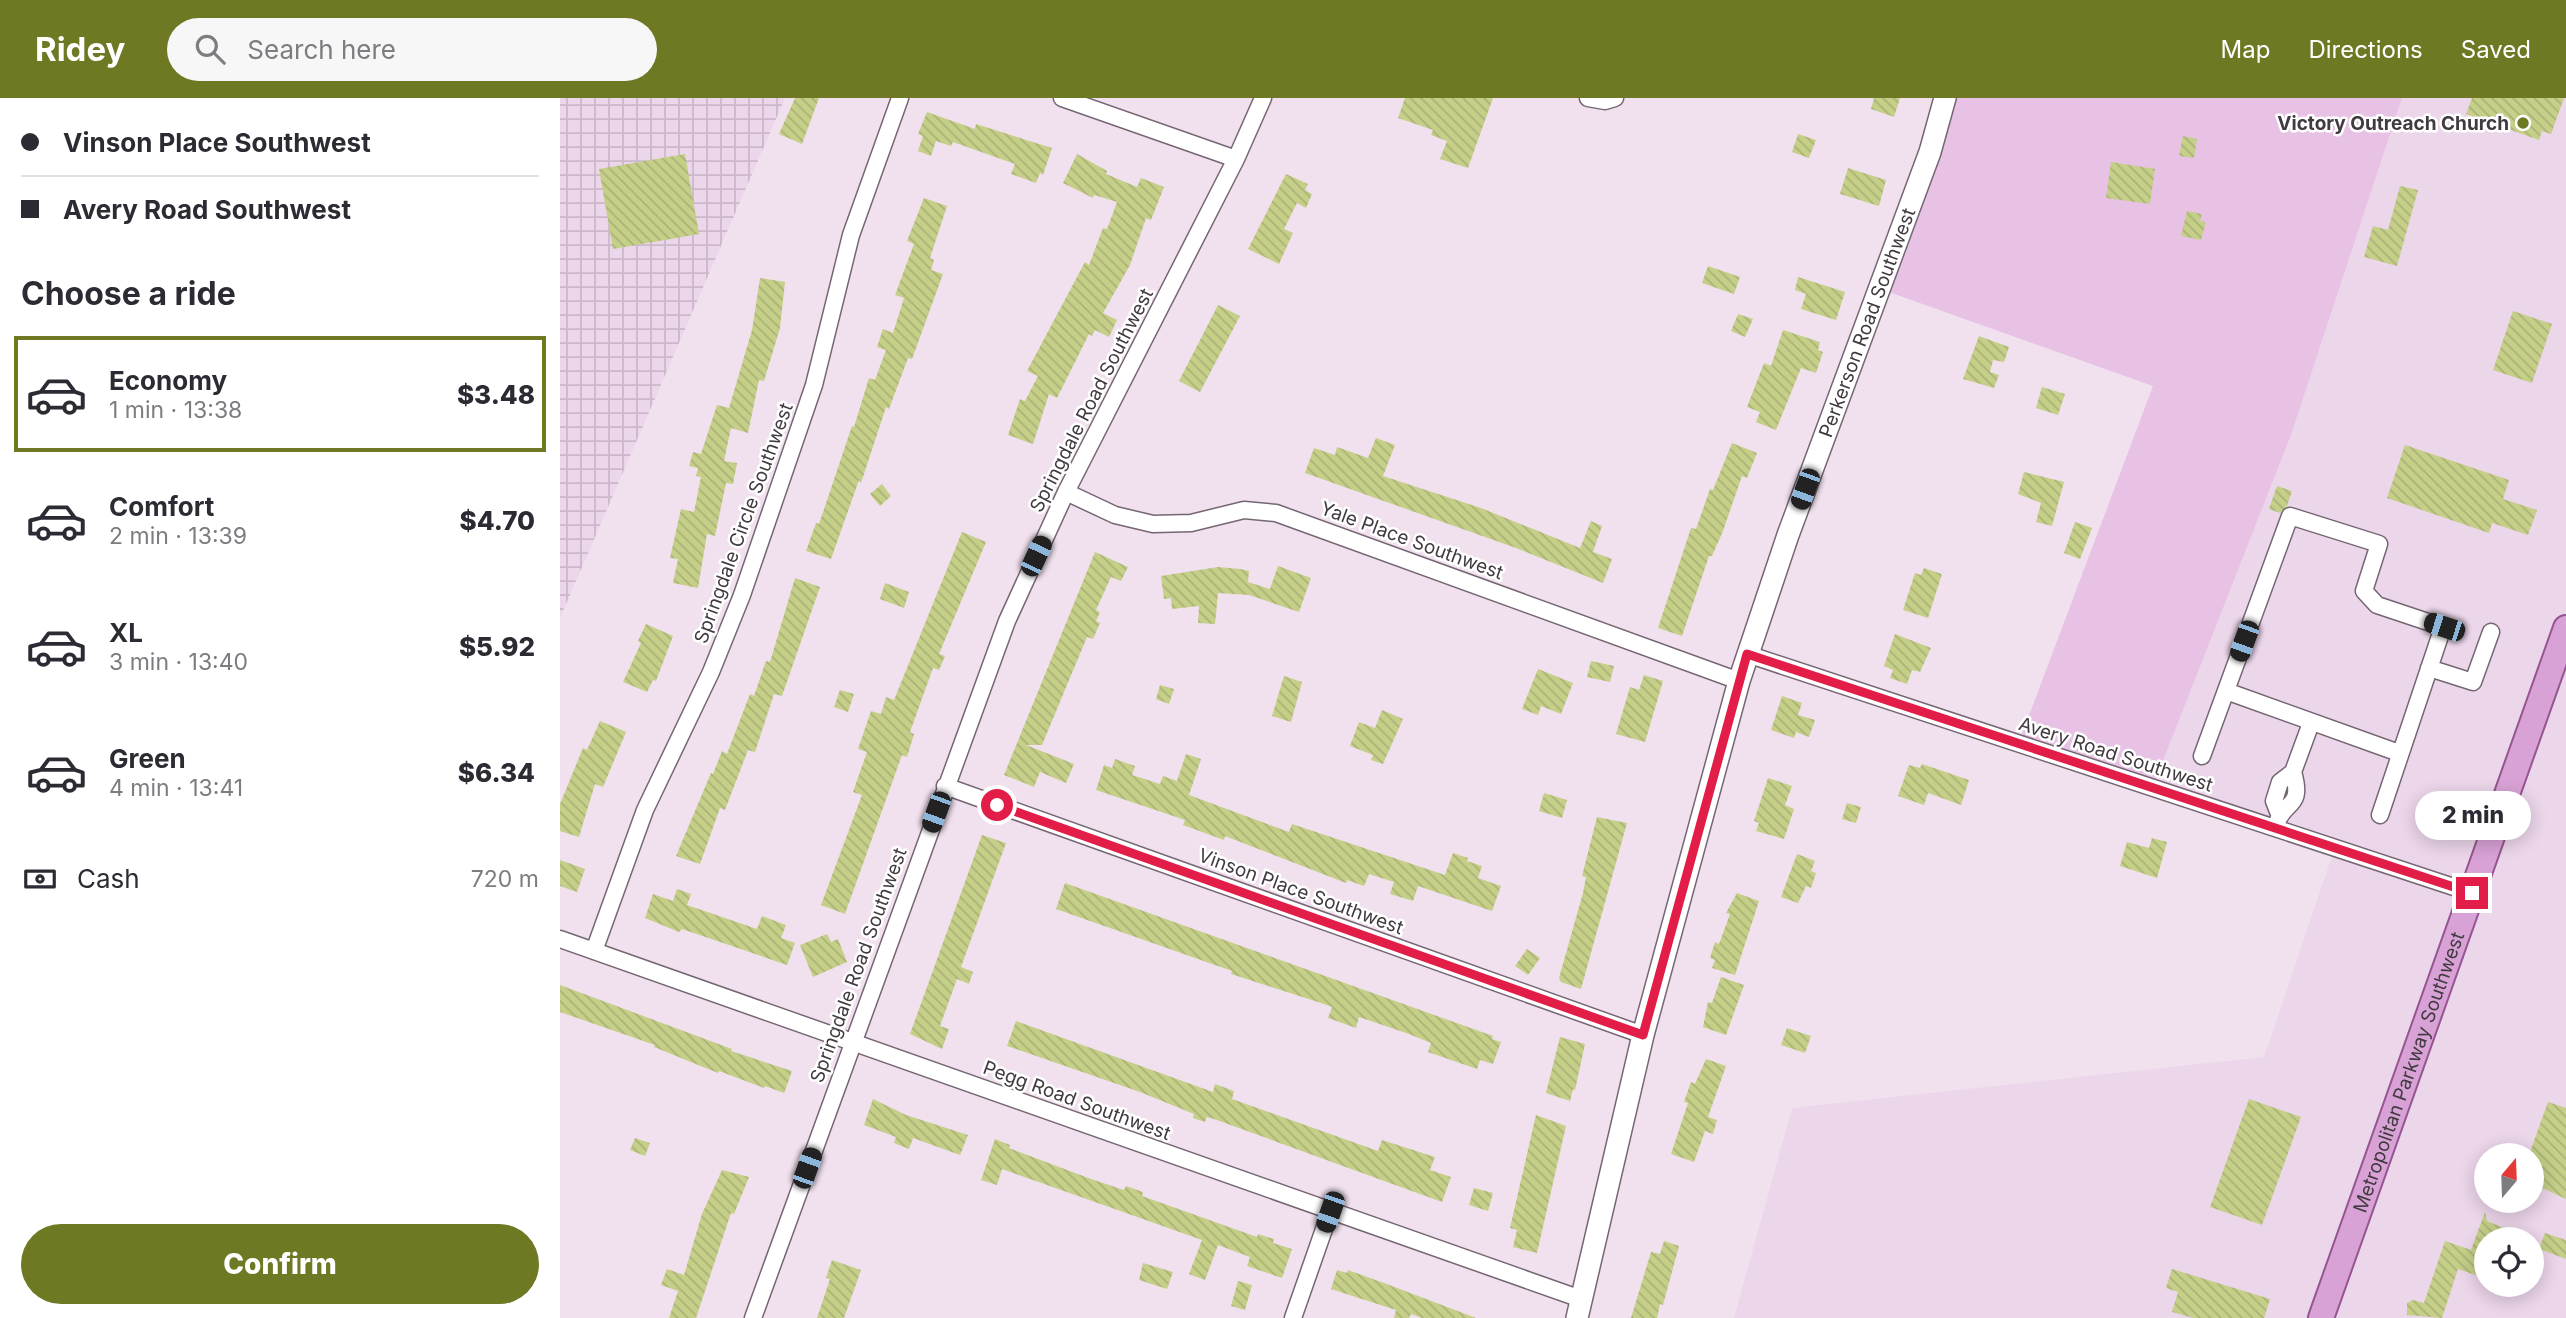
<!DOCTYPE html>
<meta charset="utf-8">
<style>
:root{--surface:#fff;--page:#f7f7f7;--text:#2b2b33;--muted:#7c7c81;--line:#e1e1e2;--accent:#6f7823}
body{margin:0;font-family:Inter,sans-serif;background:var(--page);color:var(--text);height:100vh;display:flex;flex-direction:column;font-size:26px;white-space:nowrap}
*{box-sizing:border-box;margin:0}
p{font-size:23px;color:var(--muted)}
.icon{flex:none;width:38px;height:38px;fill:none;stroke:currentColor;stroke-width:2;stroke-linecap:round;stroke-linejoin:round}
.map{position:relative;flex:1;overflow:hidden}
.sheet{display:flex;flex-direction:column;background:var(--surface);width:560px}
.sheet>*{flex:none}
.guide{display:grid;align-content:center;height:154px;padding:0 21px;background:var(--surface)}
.needle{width:46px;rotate:19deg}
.fabs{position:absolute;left:1914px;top:1045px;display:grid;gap:14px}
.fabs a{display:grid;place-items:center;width:70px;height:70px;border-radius:50%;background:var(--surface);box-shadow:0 4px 18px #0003;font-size:35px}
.end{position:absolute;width:32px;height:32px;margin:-16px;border:9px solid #e11d48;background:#fff;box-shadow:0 0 0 4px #fff}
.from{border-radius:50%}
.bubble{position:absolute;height:49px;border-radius:24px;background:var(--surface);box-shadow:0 4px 18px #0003;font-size:23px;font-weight:800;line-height:49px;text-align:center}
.car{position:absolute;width:21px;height:42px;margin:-21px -10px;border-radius:9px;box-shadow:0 0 5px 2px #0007;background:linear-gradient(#222 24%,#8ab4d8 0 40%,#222 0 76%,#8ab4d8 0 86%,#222 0)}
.guide b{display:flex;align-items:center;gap:24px;height:66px;font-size:26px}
.guide b+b{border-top:2px solid var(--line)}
.guide i{width:18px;height:18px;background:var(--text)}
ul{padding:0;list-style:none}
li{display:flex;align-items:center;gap:21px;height:116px;margin:0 14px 10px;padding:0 7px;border:4px solid transparent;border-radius:0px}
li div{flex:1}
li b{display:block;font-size:26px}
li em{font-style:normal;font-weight:800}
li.selected{border-color:var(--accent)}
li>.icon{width:63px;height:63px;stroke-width:1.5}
h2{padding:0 21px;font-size:32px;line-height:84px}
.pay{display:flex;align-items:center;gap:18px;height:77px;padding:0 21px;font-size:26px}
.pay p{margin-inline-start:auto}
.action{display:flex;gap:14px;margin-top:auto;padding:14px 21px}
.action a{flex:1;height:80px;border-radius:42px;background:var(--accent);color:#fff;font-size:28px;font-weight:800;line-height:80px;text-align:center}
header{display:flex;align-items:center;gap:42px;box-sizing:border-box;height:98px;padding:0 35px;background:var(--accent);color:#fff}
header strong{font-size:33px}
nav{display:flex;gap:38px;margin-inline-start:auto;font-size:24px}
.search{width:490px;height:63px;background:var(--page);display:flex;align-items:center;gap:18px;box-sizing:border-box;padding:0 24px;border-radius:38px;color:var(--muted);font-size:26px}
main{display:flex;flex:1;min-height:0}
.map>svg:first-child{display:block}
.built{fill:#ecd6ea;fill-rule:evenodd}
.industrial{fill:url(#industrial-grid)}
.park{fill:#e7c2e4}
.building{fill:url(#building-back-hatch)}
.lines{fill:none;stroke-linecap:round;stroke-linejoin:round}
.street-casing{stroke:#756673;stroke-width:19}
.secondary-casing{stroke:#756673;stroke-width:24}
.primary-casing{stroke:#945590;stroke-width:28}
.street{stroke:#fff;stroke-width:16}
.secondary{stroke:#fff;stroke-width:21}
.primary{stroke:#d9a2d6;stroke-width:24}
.route{stroke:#e11d48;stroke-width:9}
.poi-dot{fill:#6f7823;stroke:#fff;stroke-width:2.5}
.labels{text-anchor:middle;stroke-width:5;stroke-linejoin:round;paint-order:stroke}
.poi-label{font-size:19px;font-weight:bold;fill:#413a40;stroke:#fff;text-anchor:end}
.street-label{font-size:19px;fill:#413a40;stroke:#fff}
</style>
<header>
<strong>Ridey</strong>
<div class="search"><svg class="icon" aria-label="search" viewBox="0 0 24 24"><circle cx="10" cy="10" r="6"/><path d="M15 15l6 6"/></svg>Search here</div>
<nav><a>Map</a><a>Directions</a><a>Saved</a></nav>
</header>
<main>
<section class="sheet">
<div class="guide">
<b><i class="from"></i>Vinson Place Southwest</b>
<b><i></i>Avery Road Southwest</b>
</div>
<h2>Choose a ride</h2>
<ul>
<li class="selected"><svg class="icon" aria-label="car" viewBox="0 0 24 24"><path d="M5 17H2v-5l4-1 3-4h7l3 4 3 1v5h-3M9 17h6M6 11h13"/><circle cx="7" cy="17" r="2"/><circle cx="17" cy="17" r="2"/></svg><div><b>Economy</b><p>1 min · 13:38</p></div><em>$3.48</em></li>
<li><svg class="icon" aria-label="car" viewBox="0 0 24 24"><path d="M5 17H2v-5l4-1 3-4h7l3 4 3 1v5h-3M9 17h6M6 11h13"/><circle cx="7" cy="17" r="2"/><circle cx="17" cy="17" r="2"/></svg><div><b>Comfort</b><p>2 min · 13:39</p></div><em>$4.70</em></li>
<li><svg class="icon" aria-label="car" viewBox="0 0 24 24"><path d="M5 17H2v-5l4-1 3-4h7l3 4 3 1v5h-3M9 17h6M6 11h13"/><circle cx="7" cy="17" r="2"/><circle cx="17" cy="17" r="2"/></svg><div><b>XL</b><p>3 min · 13:40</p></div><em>$5.92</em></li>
<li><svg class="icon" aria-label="car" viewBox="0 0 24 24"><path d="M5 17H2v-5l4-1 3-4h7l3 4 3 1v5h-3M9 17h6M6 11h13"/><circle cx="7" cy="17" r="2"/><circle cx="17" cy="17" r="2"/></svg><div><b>Green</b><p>4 min · 13:41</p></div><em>$6.34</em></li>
</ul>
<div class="pay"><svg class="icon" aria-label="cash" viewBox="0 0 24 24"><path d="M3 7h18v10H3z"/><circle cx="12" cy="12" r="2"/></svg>Cash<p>720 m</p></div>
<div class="action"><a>Confirm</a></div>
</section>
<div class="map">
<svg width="2006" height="1220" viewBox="0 0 2006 1220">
<defs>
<pattern id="industrial-grid" width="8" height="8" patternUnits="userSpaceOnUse" patternTransform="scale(1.75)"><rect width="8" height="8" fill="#ecd6ea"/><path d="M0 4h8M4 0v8" fill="none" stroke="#ccb8ca"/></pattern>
<pattern id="building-back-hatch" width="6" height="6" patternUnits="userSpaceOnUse" patternTransform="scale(1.75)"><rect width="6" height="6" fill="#c5cf88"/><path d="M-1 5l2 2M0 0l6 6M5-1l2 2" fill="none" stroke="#aab276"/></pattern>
</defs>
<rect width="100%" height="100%" fill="#f1e1ef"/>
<path class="built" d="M1842,0H2006V1220H1174L1232,1010L1704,959L1773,755L1592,691L1731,337ZM1927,1057H1972V1102H1927ZM1927,1141H1972V1186H1927Z"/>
<path class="industrial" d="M0,0H225L0,520Z"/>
<path class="park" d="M1383,0H1842L1731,337L1592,691L1459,644L1593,288L1326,193Z"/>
<path class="building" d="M235,0H259L242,46L219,36Z
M845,0H933L908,70L880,61L887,43L871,37L873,32L838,20Z
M1314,0H1340L1334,19L1311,11Z
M1912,0H2004L1991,36L1982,33L1979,42L1906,16Z
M367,14L415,31L416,26L492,50L483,77L480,75L476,85L451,76L455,66L393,44L391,48L376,43L371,58L358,53L363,38L358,36Z
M1238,36L1256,42L1249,60L1232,54Z
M1623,38L1637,41L1634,60L1619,58Z
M125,56L139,136L53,151L39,71Z
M517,56L547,73L546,76L577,89L581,80L604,89L591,122L586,120L570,167L543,215L557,222L549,239L535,232L532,238L529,236L497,300L489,296L473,346L448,337L460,301L465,303L478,278L467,273L525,164L529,167L543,130L547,131L557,104L534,97L533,100L503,85Z
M1551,64L1595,71L1590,106L1546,100Z
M1288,70L1326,82L1319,108L1280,96Z
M726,76L748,86L745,92L752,96L746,110L737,105L724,131L733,135L719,166L688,151Z
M1840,88L1858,92L1837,168L1804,159L1813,128L1828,132Z
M364,100L387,108L370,160L374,162L371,172L383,176L352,261L348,260L329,311L326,309L301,385L299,382L271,461L246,453L256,425L259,426L292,328L294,329L309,280L315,282L326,252L317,249L323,231L333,235L344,200L335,197L354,146L347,143Z
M1627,113L1642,116L1640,123L1646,124L1641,142L1621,138Z
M1148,168L1180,179L1174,196L1142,185Z
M1238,179L1285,194L1276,222L1241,211L1246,196L1235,192Z
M200,180L225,184L220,230L204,283L199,282L188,335L171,330L164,363L177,365L173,386L166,385L155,438L147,436L138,490L113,485L118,461L110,460L121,411L134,414L141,379L136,378L138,370L129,368L133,354L141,356L157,307L169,310L192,232Z
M658,207L680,218L640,294L619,283Z
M1953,213L1992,226L1972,285L1933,272Z
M1178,216L1193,221L1185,239L1171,233Z
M1223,232L1260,244L1258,252L1263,254L1256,275L1241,270L1216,332L1196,324L1200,314L1187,309L1204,265L1211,268Z
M1419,238L1449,249L1444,264L1433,262L1430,274L1439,277L1434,290L1403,281Z
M1482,289L1505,296L1498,317L1476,310Z
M816,340L835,347L823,378L921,410L1020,450L1031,423L1042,428L1033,454L1052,461L1043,485L956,450L745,375L754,350L775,357L777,349L808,360Z
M1172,345L1197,355L1187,380L1182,378L1163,433L1152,458H1149L1122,538L1098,530L1131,430L1136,431L1150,391L1153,392Z
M1845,347L1949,382L1943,401L1977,412L1968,437L1932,425L1929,435L1827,400Z
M1464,374L1504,384L1492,428L1476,424L1481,405L1458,396Z
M322,386L331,398L320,408L310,396Z
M1717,388L1732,393L1727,408L1720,415L1709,411Z
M1515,424L1532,430L1520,461L1504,455Z
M402,434L426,444L379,556L385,558L379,572L373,570L350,634L354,636L347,659L342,657L285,816L261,807L302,697L293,694L307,654L298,651L311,613L321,616L326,599L334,602Z
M535,454L568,469L561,483L551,479L536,512L540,514L536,523L540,525L533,541L527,539L482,647H466L514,666L506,685L480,674L474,689L444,677Z
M718,468L751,480L739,514L689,497L658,495L655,526L638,525L639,508L612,511L611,500L604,501L601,478L658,469L680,471L689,473L688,484L710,491Z
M1364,470L1382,476L1368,520L1343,512L1355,475L1361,477Z
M235,480L260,489L222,598L214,596L195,654L188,652L165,712L160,710L140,766L116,758L151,675L153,676L162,653L167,656L190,596L194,598L206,563L210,564Z
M325,485L349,494L344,510L320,501Z
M86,526L113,538L96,583L93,582L87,594L63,584L81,545L78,543Z
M1335,536L1371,550L1360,574L1352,572L1347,586L1330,580L1333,572L1324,568Z
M1031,563L1054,568L1050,584L1027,579Z
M978,571L1013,585L1001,616L981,608L978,617L962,611Z
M1084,577L1103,583L1085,644L1056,636L1070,589L1079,592Z
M724,578L742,584L731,624L712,618Z
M600,587L614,591L609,606L596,601Z
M280,592L294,596L288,614L274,609Z
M1222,598L1242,605L1238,617L1255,622L1249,639L1236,634L1234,640L1211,632Z
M822,612L843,621L823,666L811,662L813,657L790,648L799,624L815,630Z
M40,623L66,634L43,689L35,686L19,739L0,733V706L23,650L27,652Z
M626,656L641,661L629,697L729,734L732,726L885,777L893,755L908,760L907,763L922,768L918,780L941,788L932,813L858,788L853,803L830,796L834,784L809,776L804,788L787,782L786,785L665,738L664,742L623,727L625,722L536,692L544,667L552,670L555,661L575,668L572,677L600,686L603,678L617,683Z
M1362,666L1409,682L1401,707L1368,695L1364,707L1338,698L1349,667L1360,670Z
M1208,680L1232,688L1225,707L1234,711L1224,741L1196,733L1199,725L1194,723Z
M984,695L1007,702L1002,720L979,713Z
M1287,705L1301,709L1296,725L1282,721Z
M1037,719L1067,725L1021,891L1001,884L999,880L1023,795L1026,779L1022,778Z
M422,737L446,745L401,869L413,874L409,886L397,881L380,928L389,931L382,951L350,936Z
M1592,740L1607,744L1597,780L1560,768L1567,744L1589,750Z
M1237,756L1255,763L1251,773L1256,775L1251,790L1246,788L1238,805L1221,799Z
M0,762L25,771L17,794L0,788Z
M505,785L933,938L932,941L941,944L933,966L920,962L917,971L868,954L871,945L849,936L799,919L796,930L768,920L772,909L761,905L671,876L672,873L496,811Z
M117,791L131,796L127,807L197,831L202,818L226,827L221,840L235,845L227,867L122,831L119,834L85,820L93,796L113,803Z
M1177,795L1199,803L1175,877L1152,870L1155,862L1150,860L1155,844L1159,846L1170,816L1166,815Z
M267,836L271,844L278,841L287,864L253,879L240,847Z
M967,851L980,860L968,877L955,868Z
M1161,879L1184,887L1166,937L1143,929L1148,904L1152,905Z
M0,887L172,951L171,953L232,973L226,990L224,995L205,988L204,990L159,973L158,975L94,949L95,947L0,914Z
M456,923L653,994L655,986L674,993L672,1001L818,1053L822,1042L875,1059L870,1072L891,1079L882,1104L654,1021L647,1019L645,1024L633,1020L634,1016L580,994L447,948Z
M1227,930L1251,938L1245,955L1221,947Z
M1000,939L1025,946L1015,992L1013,991L1010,1003L986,995Z
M1146,961L1166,968L1148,1019L1157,1022L1153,1036L1145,1033L1134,1064L1111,1056L1128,1005L1124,1004L1131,984L1135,986Z
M313,1001L346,1017L408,1037L400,1057L353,1040L349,1051L334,1045L336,1039L304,1027Z
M1689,1001L1741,1019L1702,1127L1650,1109Z
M1988,1004L2006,1010V1101L1972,1085V1057H1969Z
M976,1017L1006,1028L977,1155L953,1149L957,1132L950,1130Z
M75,1040L90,1045L85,1058L70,1052Z
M435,1041L450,1047L449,1050L531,1081L564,1092L566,1088L583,1094L582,1098L697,1139L698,1136L714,1141L713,1145L732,1151L722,1180L687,1168L690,1159L658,1147L645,1182L629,1176L642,1142L442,1071L437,1087L421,1082Z
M162,1072L189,1079L174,1116L171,1115L136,1220H109L118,1193L101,1187L107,1171L124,1177L142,1116Z
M914,1090L933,1095L928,1113L909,1107Z
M1925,1114L1927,1123L1971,1141H1927V1181L1898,1171L1882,1220L1847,1217V1205L1853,1202L1864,1205L1885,1143L1911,1152Z
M1985,1135L2006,1142V1161L1979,1151Z
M1104,1143L1119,1148L1103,1207L1100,1206L1097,1220H1071L1091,1154L1100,1156Z
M272,1162L301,1172L284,1220H257L270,1181L266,1180Z
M583,1165L613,1174L607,1191L579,1182Z
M1612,1171L1710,1201L1704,1220H1633L1612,1214L1618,1194L1606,1190Z
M777,1172L787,1175L788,1172L824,1185L916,1220H862L851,1216L849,1220H834L836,1212L771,1191Z
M678,1183L692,1187L685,1212L671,1208Z"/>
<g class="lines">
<g class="street-casing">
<path id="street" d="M502,0L676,61
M1028,0L1045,3L1055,0
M506,394L555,417L593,426L631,425L684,412L716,415L1179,583
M1187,556L1912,795
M1869,570L1913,584L1931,534
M1666,593L1839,655
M1642,658L1730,418L1819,446L1804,493L1817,507L1883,529L1820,717
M385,688L1083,937
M1719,716L1714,703L1720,684L1733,674L1751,625
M1717,725C1724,702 1744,711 1733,674
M0,841L1021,1201
M34,853L85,712L151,574L182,497L254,287L291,137L340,0
M193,1220L447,523L506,394L676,61L703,0
M733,1220L770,1114"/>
</g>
<g class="secondary-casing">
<g id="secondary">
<path id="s1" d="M1017,1220L1083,937L1179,583L1228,437L1370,54L1385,0"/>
</g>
</g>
<g class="primary-casing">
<g id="primary">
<path id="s2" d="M1761,1220L2006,530"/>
</g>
</g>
<use href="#street" class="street"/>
<use href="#secondary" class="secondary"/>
<use href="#primary" class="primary"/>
</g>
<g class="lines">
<path class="route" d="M437,707L1083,937L1187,556L1912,795"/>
</g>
<circle class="poi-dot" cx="1963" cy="25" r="7"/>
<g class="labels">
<g class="poi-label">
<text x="1949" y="32">Victory Outreach Church</text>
</g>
<g class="street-label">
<text dy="7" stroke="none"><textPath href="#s1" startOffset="1038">Perkerson Road Southwest</textPath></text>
<text transform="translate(531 302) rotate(-63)" y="7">Springdale Road Southwest</text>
<text transform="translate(183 425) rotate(-70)" y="7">Springdale Circle Southwest</text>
<text transform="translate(852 442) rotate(20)" y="7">Yale Place Southwest</text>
<text transform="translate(1556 656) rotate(18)" y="7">Avery Road Southwest</text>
<text transform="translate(741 793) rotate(20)" y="7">Vinson Place Southwest</text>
<text transform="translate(298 867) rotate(-70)" y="7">Springdale Road Southwest</text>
<text dy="7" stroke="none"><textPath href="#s2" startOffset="261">Metropolitan Parkway Southwest</textPath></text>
<text transform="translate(517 1002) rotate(20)" y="7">Pegg Road Southwest</text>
</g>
</g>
</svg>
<div class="fabs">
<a><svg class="needle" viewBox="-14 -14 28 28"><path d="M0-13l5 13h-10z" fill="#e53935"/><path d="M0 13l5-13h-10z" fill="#7c7c81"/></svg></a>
<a><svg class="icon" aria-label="locate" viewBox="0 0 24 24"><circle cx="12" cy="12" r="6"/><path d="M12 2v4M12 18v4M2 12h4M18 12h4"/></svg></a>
</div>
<i class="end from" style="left:437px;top:707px"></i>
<i class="end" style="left:1912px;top:795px"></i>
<div class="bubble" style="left:1855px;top:693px;width:116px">2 min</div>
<i class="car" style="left:1245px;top:391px;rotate:200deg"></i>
<i class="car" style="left:476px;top:458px;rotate:25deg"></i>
<i class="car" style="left:1884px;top:529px;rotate:288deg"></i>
<i class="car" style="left:1684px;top:543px;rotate:200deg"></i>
<i class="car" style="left:376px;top:714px;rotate:200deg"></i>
<i class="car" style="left:247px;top:1070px;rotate:20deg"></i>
<i class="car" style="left:770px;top:1114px;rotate:199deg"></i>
</div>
</main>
